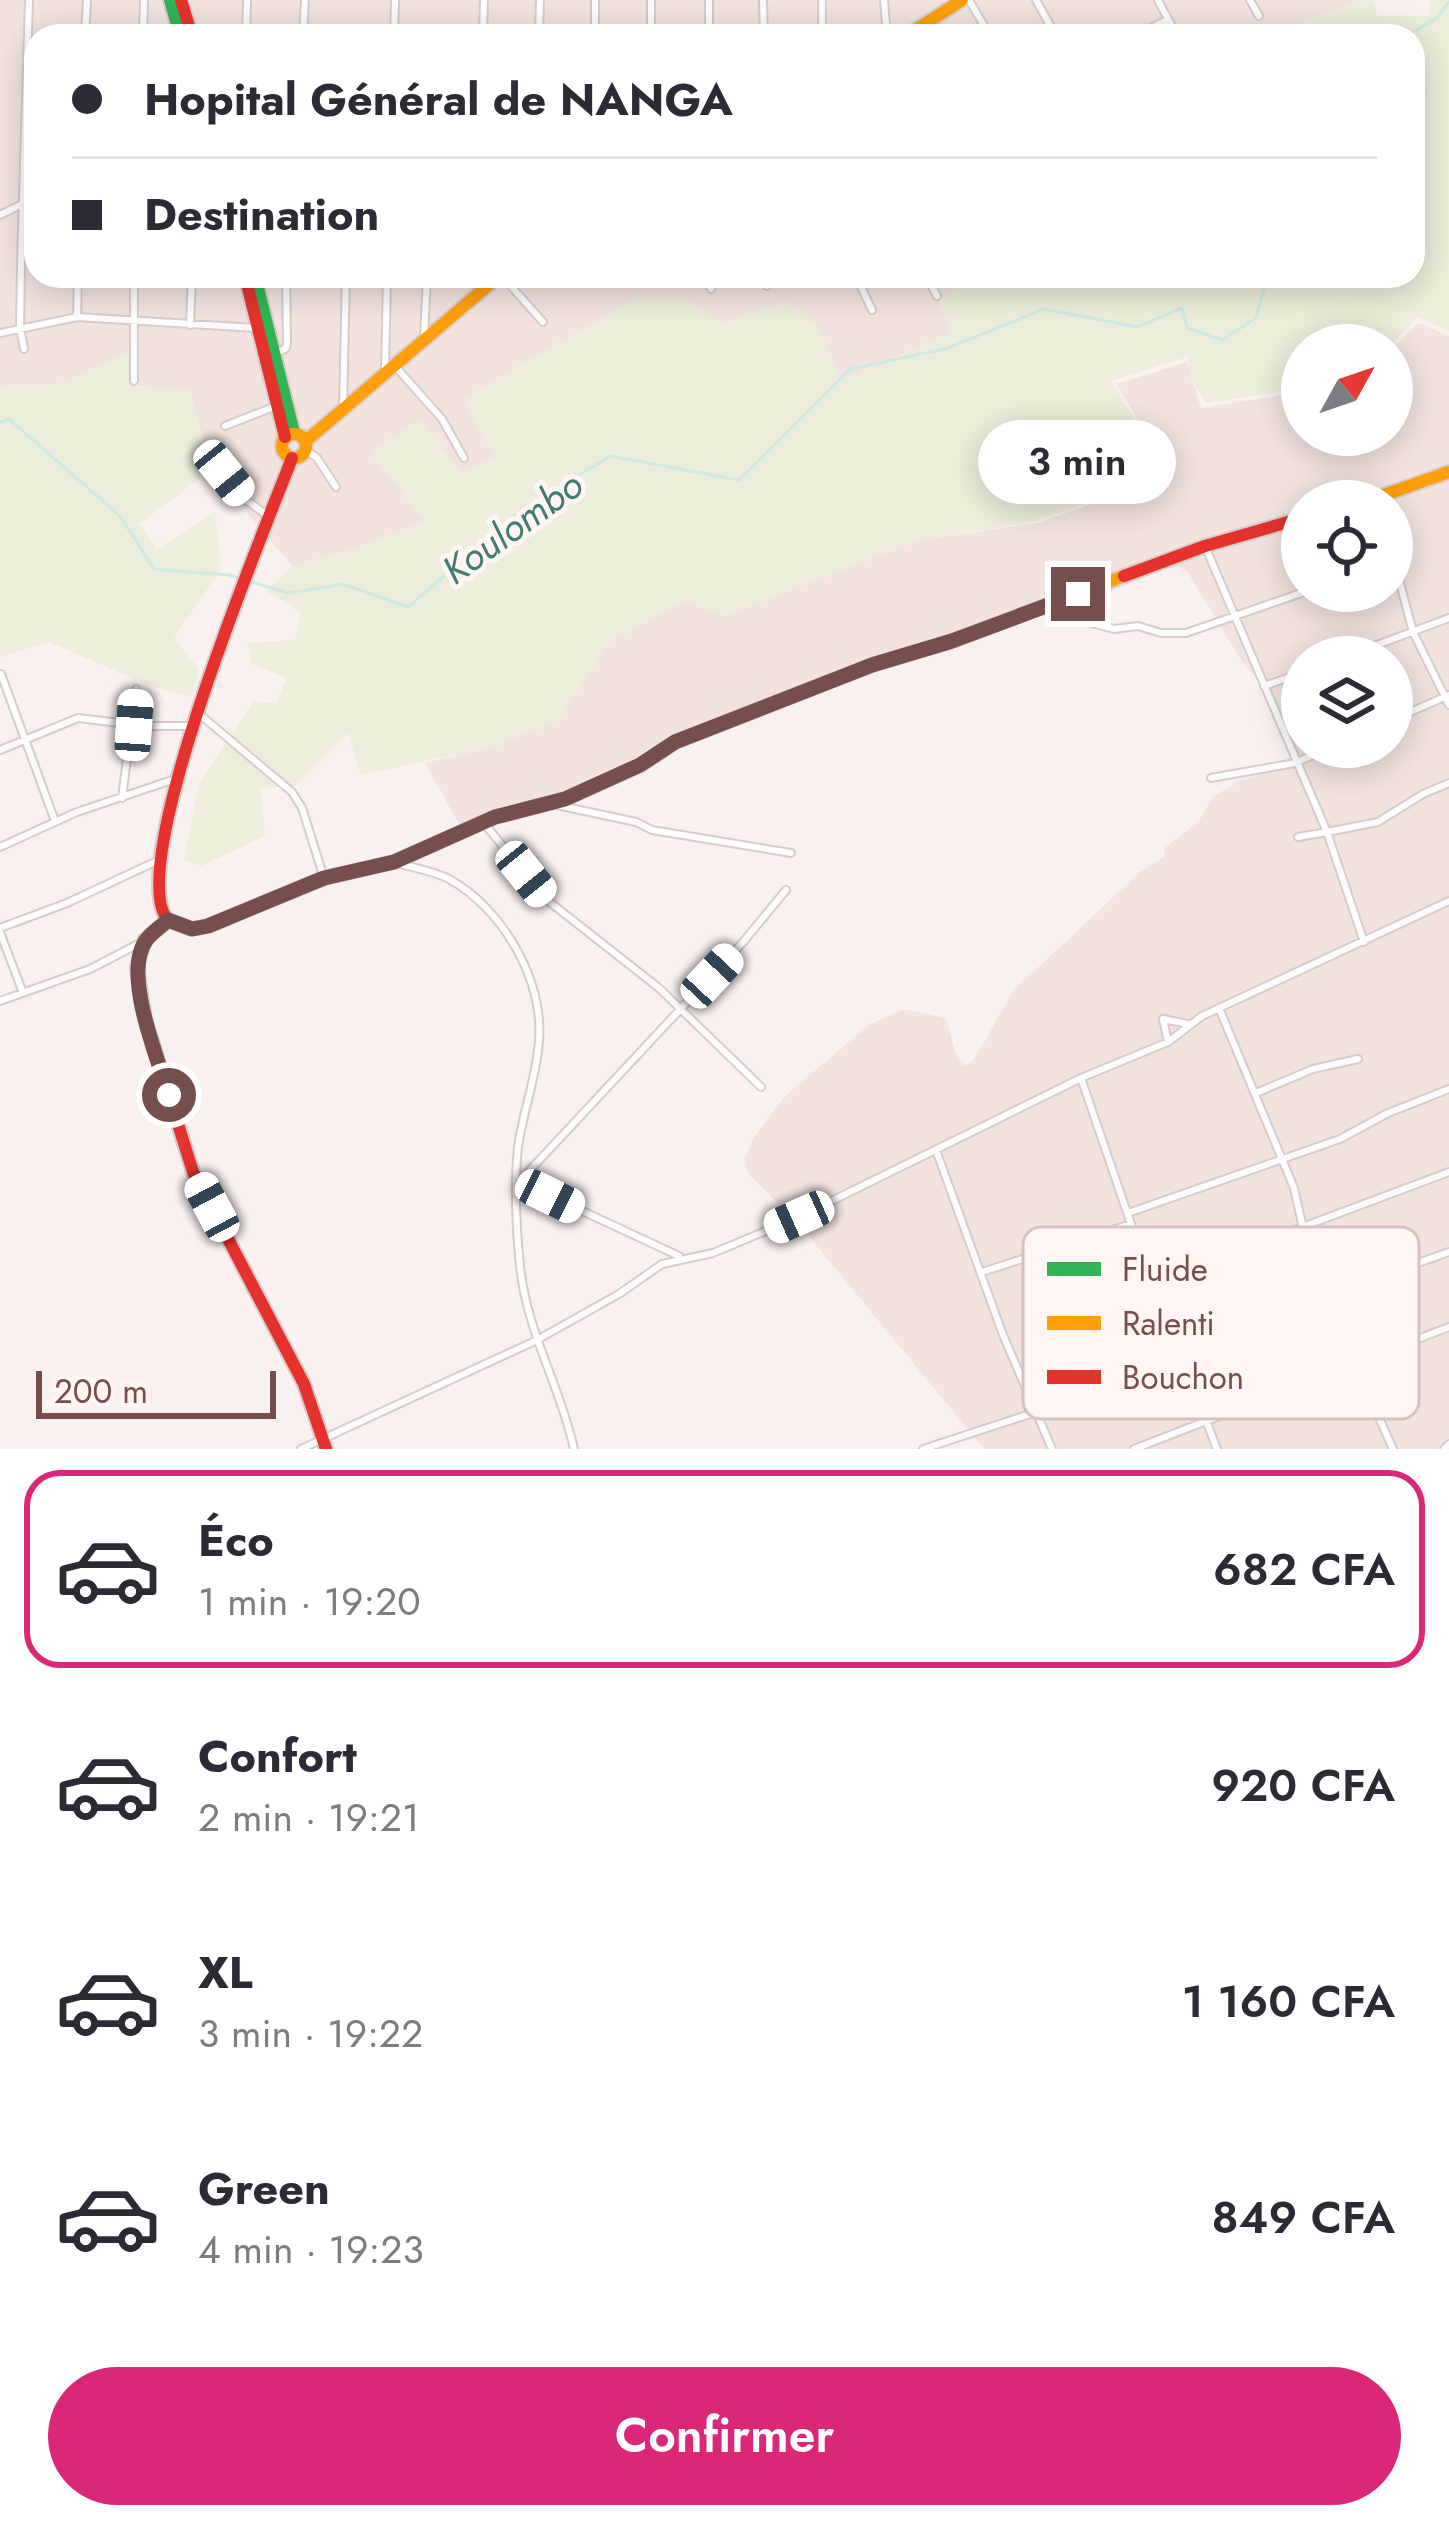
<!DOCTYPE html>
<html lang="fr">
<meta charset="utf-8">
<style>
:root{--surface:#fff;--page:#f7f7f7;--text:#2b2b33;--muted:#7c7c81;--line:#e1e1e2;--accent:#db2777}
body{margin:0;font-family:Jost,sans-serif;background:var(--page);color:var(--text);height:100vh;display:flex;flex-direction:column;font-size:45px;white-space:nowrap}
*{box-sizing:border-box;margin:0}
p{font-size:39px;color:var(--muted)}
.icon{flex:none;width:66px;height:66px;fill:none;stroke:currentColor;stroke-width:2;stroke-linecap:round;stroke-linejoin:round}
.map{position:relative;height:1449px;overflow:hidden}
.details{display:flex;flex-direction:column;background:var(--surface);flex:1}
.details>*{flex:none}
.guide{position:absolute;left:24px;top:24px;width:1401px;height:264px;border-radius:36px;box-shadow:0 6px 30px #0003;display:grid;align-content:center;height:264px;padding:0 48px;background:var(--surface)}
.needle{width:78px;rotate:50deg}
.fabs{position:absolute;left:1281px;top:324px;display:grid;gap:24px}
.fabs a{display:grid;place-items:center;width:132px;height:132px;border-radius:50%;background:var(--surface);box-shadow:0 6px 30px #0003;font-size:60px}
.scale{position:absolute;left:36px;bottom:30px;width:240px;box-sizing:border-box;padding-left:12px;border:6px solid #774e4e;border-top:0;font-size:33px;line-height:42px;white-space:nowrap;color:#774e4e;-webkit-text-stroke:9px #fff5f2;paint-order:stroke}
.end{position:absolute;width:54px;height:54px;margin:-27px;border:15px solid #774e4e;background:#fff;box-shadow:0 0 0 6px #fff}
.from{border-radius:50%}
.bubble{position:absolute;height:84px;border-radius:42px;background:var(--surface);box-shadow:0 6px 30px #0003;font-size:39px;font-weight:600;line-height:84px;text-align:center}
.car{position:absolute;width:36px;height:72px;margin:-36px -18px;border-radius:15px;box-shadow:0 0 9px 3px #0007;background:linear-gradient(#fff 24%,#345 0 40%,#fff 0 76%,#345 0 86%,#fff 0)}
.guide b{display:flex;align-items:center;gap:42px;height:114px;font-size:45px}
.guide b+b{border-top:3px solid var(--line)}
.guide i{width:30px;height:30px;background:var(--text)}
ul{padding:21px 0 0;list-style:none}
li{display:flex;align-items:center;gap:36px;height:198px;margin:0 24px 18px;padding:0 24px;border:6px solid transparent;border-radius:36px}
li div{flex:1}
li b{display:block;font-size:45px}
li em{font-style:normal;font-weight:600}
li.selected{border-color:var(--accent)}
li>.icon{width:108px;height:108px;stroke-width:1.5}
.action{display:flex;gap:24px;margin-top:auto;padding:24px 48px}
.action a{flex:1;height:138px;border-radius:72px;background:var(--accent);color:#fff;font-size:48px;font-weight:600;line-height:138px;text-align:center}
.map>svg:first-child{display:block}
.residential{fill:#f2e3df;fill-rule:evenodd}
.green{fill:#ecedda}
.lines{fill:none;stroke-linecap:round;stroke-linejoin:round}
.stream{stroke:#d0e9e3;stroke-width:3}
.street-casing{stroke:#d7ccca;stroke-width:10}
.fast-casing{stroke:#d8ccca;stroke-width:16}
.slow-casing{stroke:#d8ccca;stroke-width:16}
.jam-casing{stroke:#d8ccca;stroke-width:16}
.street{stroke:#fefdfd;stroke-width:6}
.fast{stroke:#30b455;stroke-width:12}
.slow{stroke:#ff9f0a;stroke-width:12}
.jam{stroke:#e5322d;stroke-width:12}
.route{stroke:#774e4e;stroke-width:15}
.labels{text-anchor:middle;stroke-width:10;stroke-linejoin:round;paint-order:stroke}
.water-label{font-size:39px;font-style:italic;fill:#427c71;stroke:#fff5f2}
.key{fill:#fff5f2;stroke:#d6c3c1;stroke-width:3}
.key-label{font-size:33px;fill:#774e4e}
</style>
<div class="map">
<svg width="1449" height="1449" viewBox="0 0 1449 1449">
<rect width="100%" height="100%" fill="#f8f1ef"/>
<path class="residential" d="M0,0H1359L1264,36H36V276H973L939,299L950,333L841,380L816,323H721L682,297L633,299L464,399L496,458L462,472L371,452L426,521L358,548L292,566L211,470L190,391L139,386L134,350L61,384L0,386Z
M1418,323L1449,336V1449H984L803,1229L748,1173L745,1158L754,1137L785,1096L870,1024L905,1009L946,1018L957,1058L965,1066L973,1061L1014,990L1140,872L1164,857L1165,848L1199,821L1213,797L1238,781L1300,764L1280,708L1242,661L1188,573L1183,568H1168L1076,605L1047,609L948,651L870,671L678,748L661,761L565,806L494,826L459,824L425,763L491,747L558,720L609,642L683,601L727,615L918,540L1037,523L1173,476L1116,384L1187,362L1201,408L1302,392V435H1392V349ZM1302,501H1392V591H1302ZM1302,657H1392V747H1302Z"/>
<path class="green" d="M1359,0H1374L1377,16H1429L1430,0H1449V331L1417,317L1391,345H1302V388L1206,403L1194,384L1187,357L1111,381L1169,473L1036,521L918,540L726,616L683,601L609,642L558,720L491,747L361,775L348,733L295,786L261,788L265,836L201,866L184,860L199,784L253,702L276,703L287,678L252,664L247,643L295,640L301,612L266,591L292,566L358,548L425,521L370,452L420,420L462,472L495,459L463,399L633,299L682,297L721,323L784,301L816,323L841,380L950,333L939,299L973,276H1413V36H1264Z
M134,349L139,386L190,391L211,470L139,524L157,549L215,512L221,569L174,638L199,669L191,697L146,684L49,642L0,657V386L61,384Z"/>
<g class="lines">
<path class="stream" d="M1406,36L1437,18L1449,2
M1413,85L1426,92L1413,136
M0,422L9,419L120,516L154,569L229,575L288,593L343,584L408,607L512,517L610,456L739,480L850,369L945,349L1044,309L1137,327L1182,308L1187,328L1222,340L1256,318L1267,276"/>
<g class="street-casing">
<path id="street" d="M763,0L764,36
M884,0L887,36
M969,0L990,36
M1036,0L1056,36
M1158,0L1177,36
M1250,0L1259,16
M85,36L87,0
M143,36L144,0
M246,36L247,0
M303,36L305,0
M394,36L395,0
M483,36L484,0
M539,36L540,0
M595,36V0
M651,36V0
M709,36V0
M822,36V0
M1135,36L1167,20
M0,215L36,197
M134,276V381
M502,276L543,322
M708,276L711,289
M763,276L767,286
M856,276L872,310
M926,276L937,296
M77,317L78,276
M190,325L192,276
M0,333L77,317L256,328
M424,337L427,276
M24,349L20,328L21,265L29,0
M275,354L286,348L287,342L286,276
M395,366L442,419L464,458
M385,370L387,276
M343,408L346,276
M225,426L276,406
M306,450L317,458L336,487
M224,473L246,500L268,516
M1205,546L1327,832L1298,837
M1392,553L1413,632L1449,705
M1065,616L1114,629L1138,626L1161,633H1186L1307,591
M1345,657L1449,618
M1,674L55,821
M1264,686L1302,673
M198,713L292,792L302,808L324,878
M1392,720L1449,695
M0,750L78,718L144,726H194
M1211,778L1295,763L1331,747
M122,798L136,689
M552,804L636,822L652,830L791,853
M483,822L547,900L659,988L761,1087
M0,847L77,812L178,778
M397,863C414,868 434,871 449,879C502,908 544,980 539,1040C537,1076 523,1111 518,1147C514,1186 516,1227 520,1266C527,1333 560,1385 574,1449
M0,928L67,903L157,861
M0,932L23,993
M1364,942L1327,832L1378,822L1423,794L1449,783
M0,1001L90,969L144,941
M1219,1008L1294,1188L1312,1268L1393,1449
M1163,1019L1188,1024
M1163,1019L1168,1042
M1081,1078L1131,1224L1217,1449
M1256,1093L1313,1069L1358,1059
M936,1150L1003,1335L1052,1449
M520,1182L679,1256
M518,1183L744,941L786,890
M1128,1213L1340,1139L1388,1113L1449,1089
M1201,1265L1449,1172
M982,1272L1131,1224
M1184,1355L1369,1280L1449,1252
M301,1449L535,1341L619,1294L662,1264L713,1253L799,1217L1081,1078L1168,1042L1202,1016L1449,901
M923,1449L1036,1412
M1134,1449L1449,1327
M1444,1449L1449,1444"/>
</g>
<g class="fast-casing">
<path id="fast" d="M170,0L180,36
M255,276L294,433"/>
</g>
<g class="slow-casing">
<path id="slow" d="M906,36L962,0
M282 446a12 12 0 1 1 24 0a12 12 0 1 1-24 0Z
M306,441L499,276
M1367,501L1449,472
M168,920L192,929L208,926L324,878L394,862L495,817L565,799L641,765L675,742L872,665L952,641L1124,576"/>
</g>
<g class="jam-casing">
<path id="jam" d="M181,0L192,36
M245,276L285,437
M1124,576L1205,546L1302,518
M168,920L144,941L137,968L145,1019L193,1172L304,1384L326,1449
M168,920C122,869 265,529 292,458"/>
</g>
<use href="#street" class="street"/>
<use href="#fast" class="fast"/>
<use href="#slow" class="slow"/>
<use href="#jam" class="jam"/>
</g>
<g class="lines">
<path class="route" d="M169,1095C158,1059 121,972 147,939C152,932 162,926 168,920L192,929L208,926L324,878L394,862L495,817L565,799L640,765L675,742L872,665L952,641L1078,594"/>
</g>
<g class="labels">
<g class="water-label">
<text transform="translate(512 527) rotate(-36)" y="14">Koulombo</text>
</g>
</g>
<rect x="1023" y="1227" width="396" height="192" rx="18" class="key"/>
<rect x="1047" y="1262" width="54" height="14" fill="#30b455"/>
<rect x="1047" y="1316" width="54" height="14" fill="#ff9f0a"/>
<rect x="1047" y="1370" width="54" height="14" fill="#e5322d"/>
<g class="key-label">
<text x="1122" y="1281">Fluide</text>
<text x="1122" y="1335">Ralenti</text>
<text x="1122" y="1389">Bouchon</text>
</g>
</svg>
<div class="fabs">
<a><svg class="needle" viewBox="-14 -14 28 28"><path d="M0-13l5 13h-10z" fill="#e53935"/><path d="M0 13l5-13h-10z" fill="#7c7c81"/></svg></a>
<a><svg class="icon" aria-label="locate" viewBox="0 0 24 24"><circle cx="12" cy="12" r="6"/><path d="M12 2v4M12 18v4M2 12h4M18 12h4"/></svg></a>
<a><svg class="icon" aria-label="layers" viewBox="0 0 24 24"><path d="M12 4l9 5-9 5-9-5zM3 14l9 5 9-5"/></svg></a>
</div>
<div class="scale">200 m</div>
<i class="end from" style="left:169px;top:1095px"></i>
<i class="end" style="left:1078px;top:594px"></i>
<div class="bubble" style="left:978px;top:420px;width:198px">3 min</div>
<i class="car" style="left:224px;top:473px;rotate:141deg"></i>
<i class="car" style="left:134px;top:725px;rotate:4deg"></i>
<i class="car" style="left:526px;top:874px;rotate:141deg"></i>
<i class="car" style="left:712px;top:976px;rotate:43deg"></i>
<i class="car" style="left:550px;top:1196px;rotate:116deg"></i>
<i class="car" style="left:212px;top:1207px;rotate:332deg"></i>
<i class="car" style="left:799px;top:1217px;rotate:246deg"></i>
<div class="guide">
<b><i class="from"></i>Hopital Général de NANGA</b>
<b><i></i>Destination</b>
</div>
</div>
<section class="details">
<ul>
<li class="selected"><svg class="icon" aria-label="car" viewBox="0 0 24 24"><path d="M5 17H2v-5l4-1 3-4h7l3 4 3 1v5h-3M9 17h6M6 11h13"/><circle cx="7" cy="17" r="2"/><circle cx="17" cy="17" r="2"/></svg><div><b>Éco</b><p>1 min · 19:20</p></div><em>682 CFA</em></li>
<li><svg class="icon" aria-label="car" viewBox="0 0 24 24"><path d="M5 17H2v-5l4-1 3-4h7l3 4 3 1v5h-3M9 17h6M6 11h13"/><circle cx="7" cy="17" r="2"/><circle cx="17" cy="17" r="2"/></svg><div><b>Confort</b><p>2 min · 19:21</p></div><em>920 CFA</em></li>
<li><svg class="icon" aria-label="car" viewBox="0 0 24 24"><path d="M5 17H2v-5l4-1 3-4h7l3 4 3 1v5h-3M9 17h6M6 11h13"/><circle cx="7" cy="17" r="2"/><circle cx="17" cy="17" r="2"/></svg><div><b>XL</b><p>3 min · 19:22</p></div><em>1 160 CFA</em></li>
<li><svg class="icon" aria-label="car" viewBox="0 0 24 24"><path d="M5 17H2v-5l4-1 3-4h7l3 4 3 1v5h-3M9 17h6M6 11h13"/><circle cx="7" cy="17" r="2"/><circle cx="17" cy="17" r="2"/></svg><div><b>Green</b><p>4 min · 19:23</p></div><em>849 CFA</em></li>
</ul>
<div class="action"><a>Confirmer</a></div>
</section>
